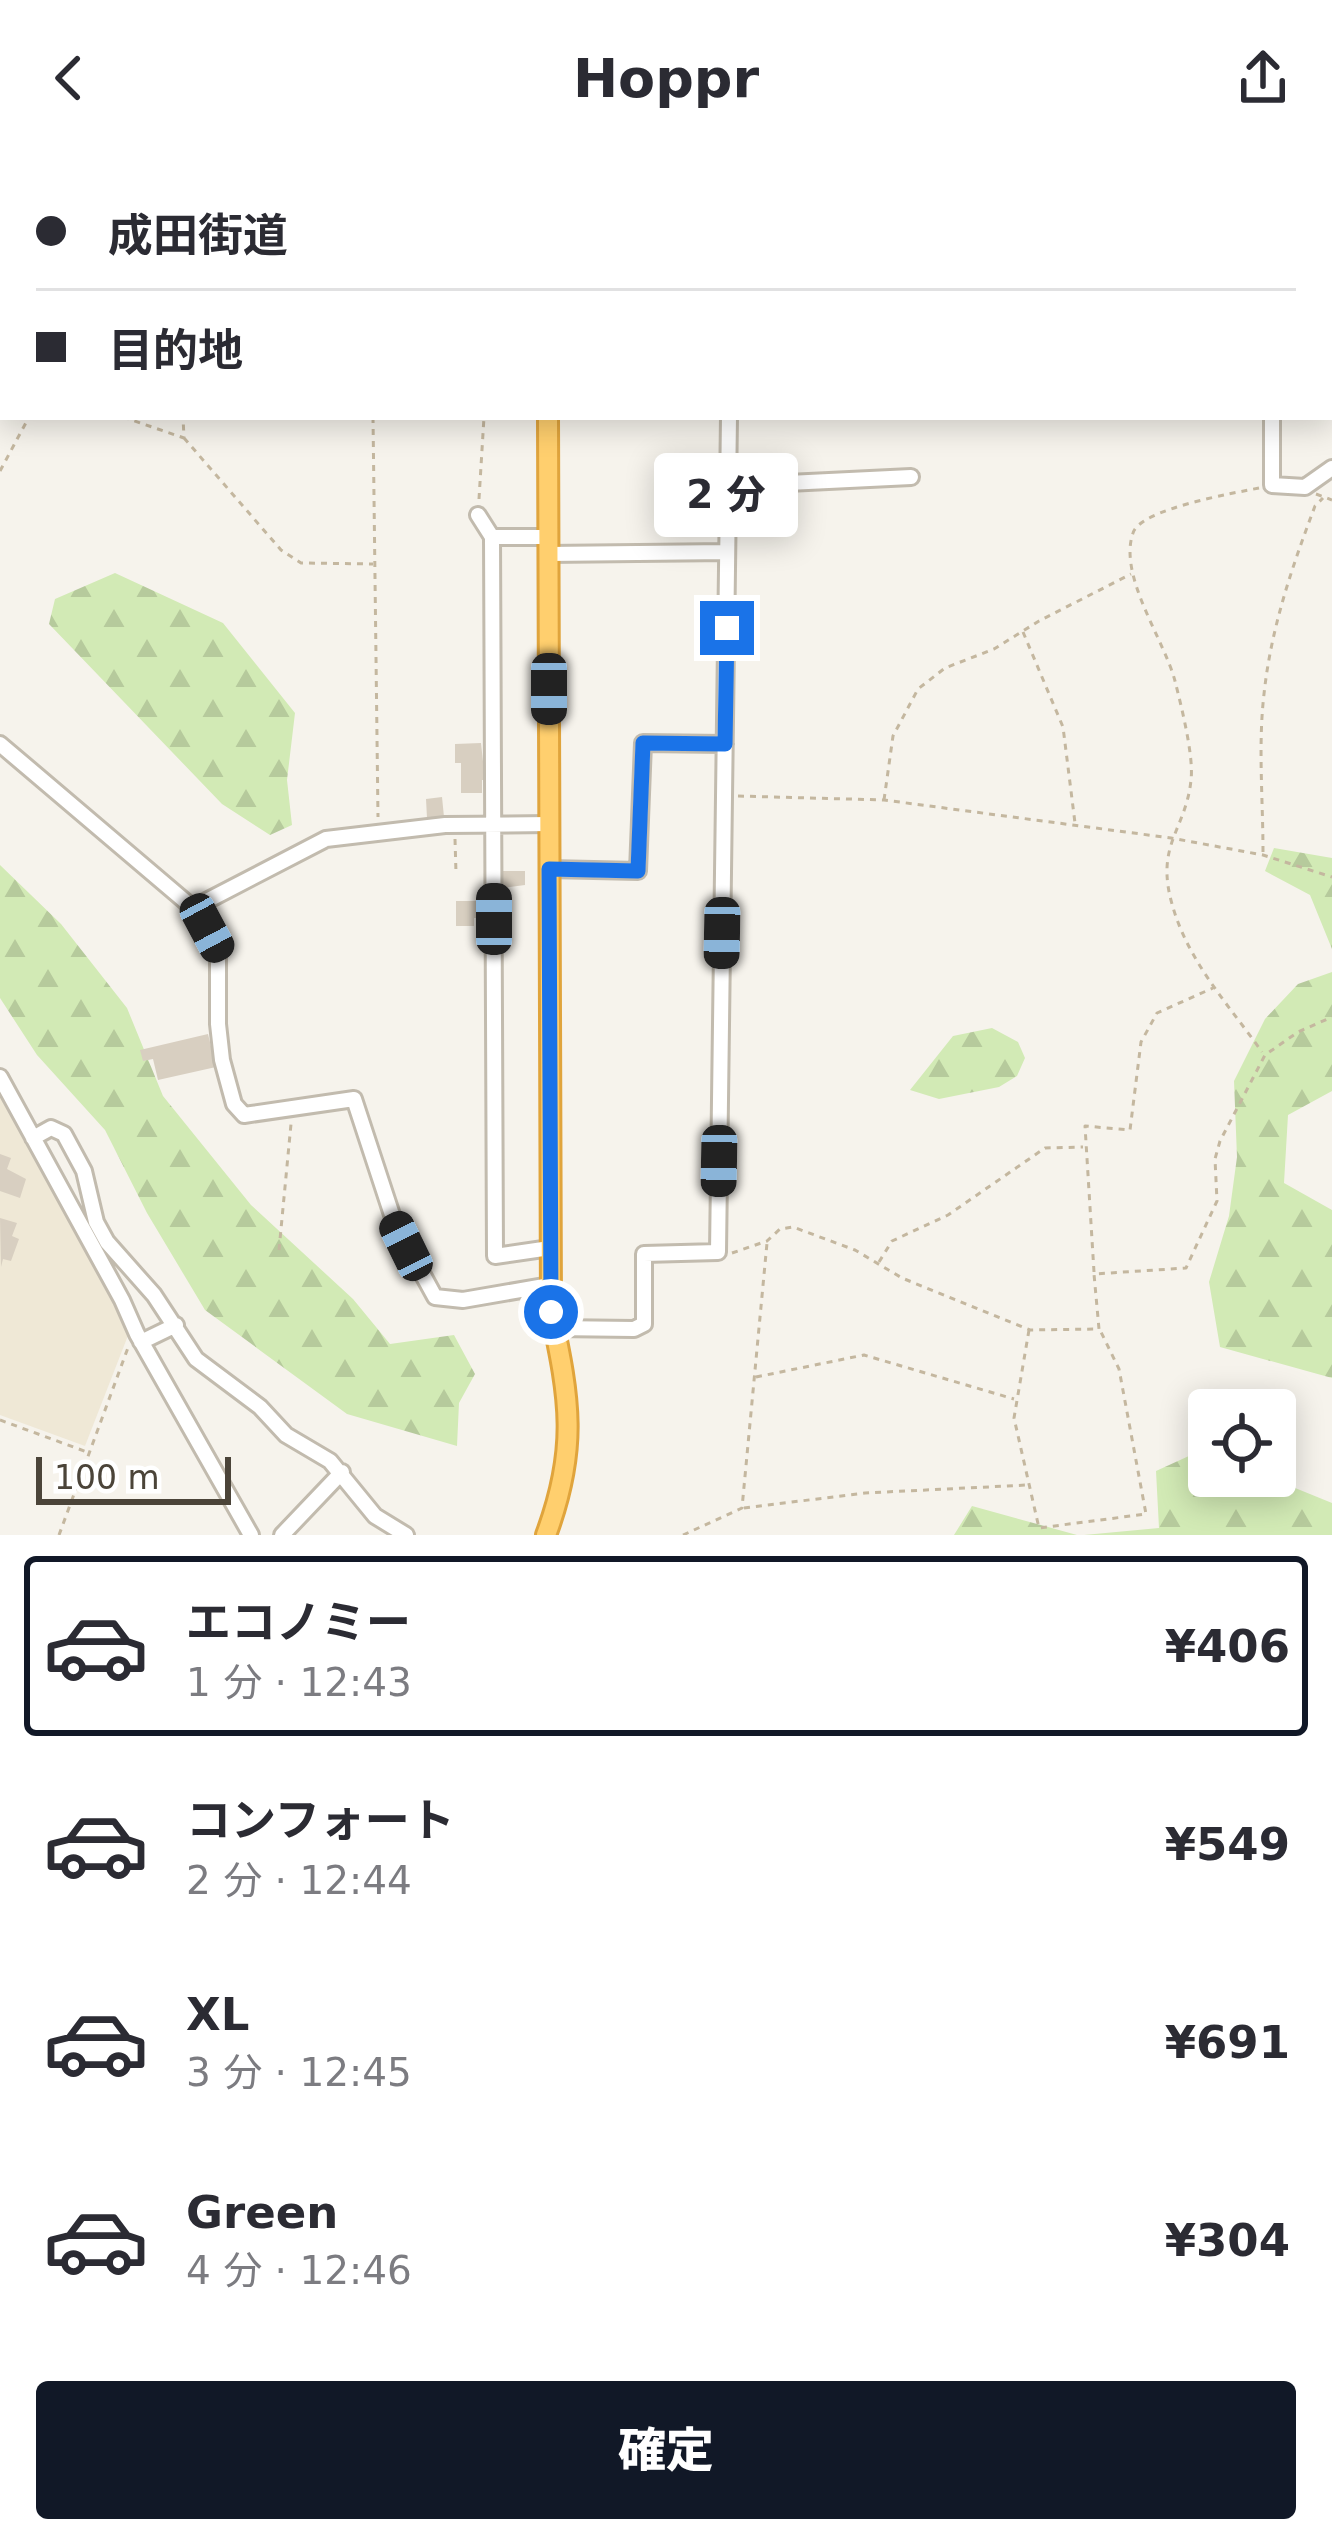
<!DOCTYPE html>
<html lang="ja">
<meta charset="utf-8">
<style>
:root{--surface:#fff;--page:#f2f2f3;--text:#2b2b33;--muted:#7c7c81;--line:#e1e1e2;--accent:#111827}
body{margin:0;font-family:"DejaVu Sans","Noto Sans JP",sans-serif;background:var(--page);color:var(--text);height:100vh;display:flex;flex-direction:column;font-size:45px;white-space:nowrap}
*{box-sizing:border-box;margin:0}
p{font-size:39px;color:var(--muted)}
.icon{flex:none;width:66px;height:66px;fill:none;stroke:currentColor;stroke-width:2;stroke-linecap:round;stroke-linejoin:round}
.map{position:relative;height:1379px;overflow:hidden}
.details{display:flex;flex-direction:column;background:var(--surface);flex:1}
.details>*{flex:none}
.hud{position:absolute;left:0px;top:0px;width:1332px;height:264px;box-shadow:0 6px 30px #0003;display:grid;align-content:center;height:264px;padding:0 36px;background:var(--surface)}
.fabs{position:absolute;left:1188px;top:1233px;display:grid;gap:24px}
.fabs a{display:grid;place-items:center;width:108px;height:108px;border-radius:12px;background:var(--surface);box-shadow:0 6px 30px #0003;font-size:60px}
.scale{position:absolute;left:36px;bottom:30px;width:195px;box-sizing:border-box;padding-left:12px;border:6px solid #4b4439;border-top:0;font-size:33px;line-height:42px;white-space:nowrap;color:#4b4439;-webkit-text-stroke:9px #fff;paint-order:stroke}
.end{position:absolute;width:54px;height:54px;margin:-27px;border:15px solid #1a73e8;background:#fff;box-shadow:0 0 0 6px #fff}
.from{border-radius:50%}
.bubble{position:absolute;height:84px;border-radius:12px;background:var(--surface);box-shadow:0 6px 30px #0003;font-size:39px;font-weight:800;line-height:84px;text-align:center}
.car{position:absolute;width:36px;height:72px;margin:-36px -18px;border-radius:15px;box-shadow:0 0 9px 3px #0007;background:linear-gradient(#222 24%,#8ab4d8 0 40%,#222 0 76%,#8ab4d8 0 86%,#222 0)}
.hud b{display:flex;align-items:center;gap:42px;height:114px;font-size:45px}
.hud b+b{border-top:3px solid var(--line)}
.hud i{width:30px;height:30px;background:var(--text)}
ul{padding:21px 0 0;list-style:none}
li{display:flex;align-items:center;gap:36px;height:180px;margin:0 24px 18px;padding:0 12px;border:6px solid transparent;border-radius:12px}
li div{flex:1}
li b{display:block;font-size:45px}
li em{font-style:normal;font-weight:800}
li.current{border-color:var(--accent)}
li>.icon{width:108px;height:108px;stroke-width:1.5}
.button{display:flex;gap:24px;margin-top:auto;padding:24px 36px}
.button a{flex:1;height:138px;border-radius:12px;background:var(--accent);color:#fff;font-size:48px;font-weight:800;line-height:138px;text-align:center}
header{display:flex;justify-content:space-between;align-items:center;height:156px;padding:0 36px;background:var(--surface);font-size:54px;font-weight:800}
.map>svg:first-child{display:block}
.education{fill:#efe8d6}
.forest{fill:url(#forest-firs)}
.building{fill:#d8cfc1}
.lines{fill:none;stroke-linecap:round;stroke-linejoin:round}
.minor-casing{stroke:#c2bbae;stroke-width:20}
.highway-casing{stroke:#e0a43c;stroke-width:24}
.path{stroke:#c4b79f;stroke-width:3;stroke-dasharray:6 6;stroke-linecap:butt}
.minor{stroke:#fff;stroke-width:14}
.highway{stroke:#ffcf6e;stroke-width:18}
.route{stroke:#1a73e8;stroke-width:15}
</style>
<header><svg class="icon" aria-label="back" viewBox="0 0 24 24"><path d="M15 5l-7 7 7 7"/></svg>Hoppr<svg class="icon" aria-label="share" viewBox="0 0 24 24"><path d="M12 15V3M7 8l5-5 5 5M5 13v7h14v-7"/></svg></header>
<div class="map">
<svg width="1332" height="1379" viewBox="0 0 1332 1379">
<defs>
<pattern id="forest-firs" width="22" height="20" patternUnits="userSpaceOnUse" patternTransform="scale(3)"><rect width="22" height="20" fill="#d2eab5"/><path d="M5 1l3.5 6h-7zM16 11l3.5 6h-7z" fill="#b6ca9c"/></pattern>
</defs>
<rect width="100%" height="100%" fill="#f6f3ec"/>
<path class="education" d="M0,937L129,1177L85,1290L0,1259Z"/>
<path class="forest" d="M115,417L223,467L295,557L287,624L292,669L270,679L222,648L49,468L55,443Z
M1274,692L1332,702V793L1310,739L1265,715Z
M0,709L61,768L127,852L163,940L251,1049L353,1143L390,1188L454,1179L475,1218L459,1247L457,1290L347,1258L205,1154L147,1057L105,974L37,899L0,842Z
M1332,816V935L1288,959L1284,1027L1332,1054V1222L1220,1191L1209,1126L1229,1060L1237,1001L1234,925L1265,863L1298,828Z
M992,872L1018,886L1025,902L1017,920L999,931L939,943L910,934L953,880Z
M1202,1294L1209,1296V1320H1266L1332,1347V1379H1084L1159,1372L1156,1315Z
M972,1350L1077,1379H954Z"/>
<path class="building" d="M481,587L485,624H482V637H461V607H455V588Z
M442,641L444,661L427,662L426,643Z
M502,715H525V729L502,732Z
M456,745H478V762H474V770H456Z
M208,878L216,911L158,924L153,903L143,905L140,894Z
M0,998L11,1002L7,1013L26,1023L20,1042L0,1035Z
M0,1062L17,1067L12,1080L19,1083L11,1105L3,1103L1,1111Z"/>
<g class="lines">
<g class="minor-casing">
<path id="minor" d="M737,0L738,3
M821,0L822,3
M1106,0V3
M1200,0V3
M1280,0V3
M648,3V0
M791,3L811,0
M925,3V0
M1015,3V0
M1329,23H1332
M1329,105H1332
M1329,201H1332
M1272,261V329L1305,331L1332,312
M728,330L911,321
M478,359L492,381H548
M492,381L495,1100L550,1092
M548,398L727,396
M0,588L193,752L326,683L445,669L550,668
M549,713L638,715L643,587L725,588
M193,752L218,793V868L222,904L234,948L244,959L354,943L395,1068L435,1141L463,1144L550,1129
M0,921L122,1144L137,1178L251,1379
M33,982L51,972L64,978L84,1015L96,1066L107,1086L154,1139L196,1203L260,1251L286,1279L330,1305L375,1360L406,1379
M554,1172L634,1173L644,1168V1098L718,1096L729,261
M141,1186L176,1169
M282,1379L342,1316"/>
</g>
<g class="highway-casing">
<path id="highway" d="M547,3V0
M546,1379C578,1293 570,1244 551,1156L548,261"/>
</g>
<path class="path" d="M25,3V0
M333,3V0
M123,261L184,282L183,261
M373,261L378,661
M184,282L281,394L301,407L373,408
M0,315L29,261
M1259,332C1234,337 1140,353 1133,377C1118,420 1164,483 1175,525C1181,549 1194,600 1191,624C1186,674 1155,688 1172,748C1188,806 1229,849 1262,896
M1316,338L1332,344
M479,343L484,261
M1023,476L1063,571L1075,667
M738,640L884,644L1171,682L1263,699L1332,721
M884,644L893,580L918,533L945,512L994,493L1039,465L1131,418
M455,683L456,717
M1263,696C1263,644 1258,589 1264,538C1271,472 1292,411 1315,350L1323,342
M279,1094L291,968
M732,1097L767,1085L780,1073L793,1071L855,1094L902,1122L1030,1174L1099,1173L1094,1118L1186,1112L1217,1045L1215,1003L1220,985L1265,899L1298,876L1332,861
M879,1106L892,1085L948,1059L1045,992L1083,991
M1094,1116L1085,970L1130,974L1141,886L1157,857L1213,832
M1029,1174L1014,1262L1039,1372L1146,1358L1119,1213L1100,1174
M756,1221L864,1199L1014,1243
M0,1264L87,1296
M744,1352L865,1337L1027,1329
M59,1379L129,1189
M683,1379L742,1352L767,1087"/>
<use href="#minor" class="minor"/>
<use href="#highway" class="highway"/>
</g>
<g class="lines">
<path class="route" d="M551,1156L549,713L638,715L643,587L725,588L727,472"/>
</g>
</svg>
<div class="fabs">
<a><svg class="icon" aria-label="locate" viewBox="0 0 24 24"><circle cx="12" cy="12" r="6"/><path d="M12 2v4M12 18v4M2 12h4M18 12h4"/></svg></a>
</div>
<div class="scale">100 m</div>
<i class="end from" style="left:551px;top:1156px"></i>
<i class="end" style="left:727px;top:472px"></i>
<div class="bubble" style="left:654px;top:297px;width:144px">2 分</div>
<i class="car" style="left:549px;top:533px;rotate:180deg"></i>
<i class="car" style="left:494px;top:763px;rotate:0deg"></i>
<i class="car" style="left:207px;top:772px;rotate:152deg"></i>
<i class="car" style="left:722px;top:777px;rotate:181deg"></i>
<i class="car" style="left:719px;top:1005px;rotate:181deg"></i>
<i class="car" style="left:406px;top:1090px;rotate:334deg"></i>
<div class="hud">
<b><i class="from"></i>成田街道</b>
<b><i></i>目的地</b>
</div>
</div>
<section class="details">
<ul>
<li class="current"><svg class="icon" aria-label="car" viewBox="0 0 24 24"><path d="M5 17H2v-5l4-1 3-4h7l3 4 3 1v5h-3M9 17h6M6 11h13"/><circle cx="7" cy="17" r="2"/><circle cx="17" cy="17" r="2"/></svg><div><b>エコノミー</b><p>1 分 · 12:43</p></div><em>¥406</em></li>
<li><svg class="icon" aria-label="car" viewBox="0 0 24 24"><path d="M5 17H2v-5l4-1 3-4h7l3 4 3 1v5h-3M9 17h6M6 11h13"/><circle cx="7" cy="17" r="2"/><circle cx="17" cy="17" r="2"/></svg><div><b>コンフォート</b><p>2 分 · 12:44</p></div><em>¥549</em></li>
<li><svg class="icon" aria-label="car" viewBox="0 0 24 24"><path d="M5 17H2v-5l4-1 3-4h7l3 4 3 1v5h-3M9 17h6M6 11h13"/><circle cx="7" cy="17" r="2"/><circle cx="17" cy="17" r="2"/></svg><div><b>XL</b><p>3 分 · 12:45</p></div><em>¥691</em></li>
<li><svg class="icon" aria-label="car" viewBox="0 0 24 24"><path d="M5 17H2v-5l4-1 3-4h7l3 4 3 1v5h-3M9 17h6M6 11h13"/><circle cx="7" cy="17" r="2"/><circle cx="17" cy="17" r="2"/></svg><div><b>Green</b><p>4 分 · 12:46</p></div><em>¥304</em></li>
</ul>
<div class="button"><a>確定</a></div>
</section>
